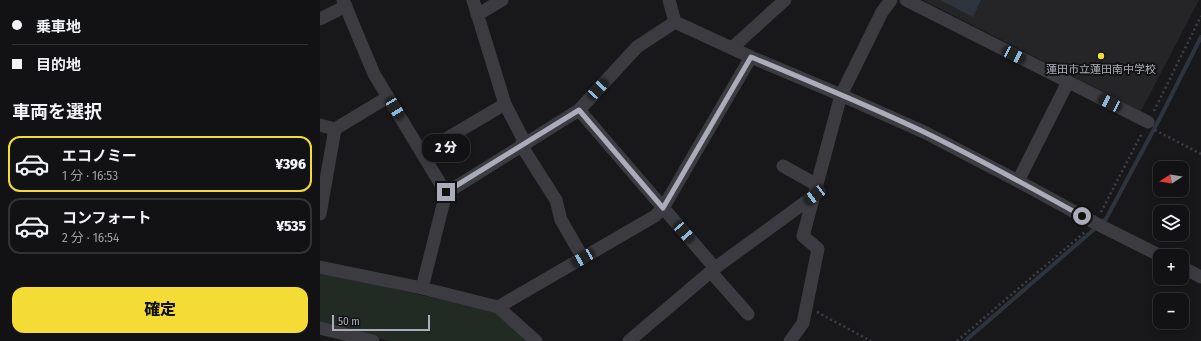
<!DOCTYPE html>
<html lang="ja">
<meta charset="utf-8">
<style>
:root{--surface:#121214;--page:#1f2022;--text:#f1f3f6;--muted:#9c9ea0;--line:#313234;--accent:#f4db36}
body{margin:0;font-family:"Fira Sans Condensed","Noto Sans JP",sans-serif;background:var(--page);color:var(--text);height:100vh;display:flex;flex-direction:column;font-size:15px;white-space:nowrap}
*{box-sizing:border-box;margin:0}
p{font-size:13px;color:var(--muted)}
.icon{flex:none;width:22px;height:22px;fill:none;stroke:currentColor;stroke-width:2;stroke-linecap:round;stroke-linejoin:round}
.map{position:relative;flex:1;overflow:hidden}
.drawer{display:flex;flex-direction:column;background:var(--surface);width:320px}
.drawer>*{flex:none}
.banner{display:grid;align-content:center;height:88px;padding:0 12px;background:var(--surface)}
.needle{width:26px;rotate:258deg}
.fabs{position:absolute;left:833px;top:161px;display:grid;gap:8px}
.fabs a{display:grid;place-items:center;width:36px;height:36px;border-radius:8px;background:var(--surface);box-shadow:0 2px 10px #0003,0 0 0 1px var(--line);font-size:20px}
.scale{position:absolute;left:12px;bottom:10px;width:98px;box-sizing:border-box;padding-left:4px;border:2px solid #aaacba;border-top:0;font-size:11px;line-height:14px;white-space:nowrap;color:#aaacba;-webkit-text-stroke:3px #131315;paint-order:stroke}
.end{position:absolute;width:18px;height:18px;margin:-9px;border:5px solid #aaacba;background:#111;box-shadow:0 0 0 2px #111}
.from{border-radius:50%}
.bubble{position:absolute;height:28px;border-radius:12px;background:var(--surface);box-shadow:0 2px 10px #0003,0 0 0 1px var(--line);font-size:13px;font-weight:800;line-height:28px;text-align:center}
.car{position:absolute;width:12px;height:24px;margin:-12px -6px;border-radius:5px;box-shadow:0 0 3px 1px #0007;background:linear-gradient(#222 24%,#8ab4d8 0 40%,#222 0 76%,#8ab4d8 0 86%,#222 0)}
.banner b{display:flex;align-items:center;gap:14px;height:38px;font-size:15px}
.banner b+b{border-top:1px solid var(--line)}
.banner i{width:10px;height:10px;background:var(--text)}
ul{padding:0;list-style:none}
li{display:flex;align-items:center;gap:12px;height:56px;margin:0 8px 6px;padding:0 4px;border:2px solid var(--line);border-radius:12px}
li div{flex:1}
li b{display:block;font-size:15px}
li em{font-style:normal;font-weight:800}
li.active{border-color:var(--accent)}
li>.icon{width:36px;height:36px;stroke-width:1.5}
h2{padding:0 12px;font-size:18px;line-height:48px}
.cta{display:flex;gap:8px;margin-top:auto;padding:8px 12px}
.cta a{flex:1;height:46px;border-radius:12px;background:var(--accent);color:#111;font-size:16px;font-weight:800;line-height:46px;text-align:center}
main{display:flex;flex:1;min-height:0}
.map>svg:first-child{display:block}
.built{fill:#252427}
.green{fill:#222a24}
.water{fill:#2e343e}
.lines{fill:none;stroke-linecap:round;stroke-linejoin:round}
.stream{stroke:#2e343e;stroke-width:4}
.path{stroke:#3f3f46;stroke-width:2.5;stroke-dasharray:2 3;stroke-linecap:butt}
.minor{stroke:#3b3b41;stroke-width:13}
.route{stroke:#aaacba;stroke-width:5}
.poi-dot{fill:#f4db36;stroke:#131315;stroke-width:1.5}
.labels{text-anchor:middle;stroke-width:4;stroke-linejoin:round;paint-order:stroke}
.poi-label{font-size:11px;fill:#aaacba;stroke:#131315}
</style>
<main>
<section class="drawer">
<div class="banner">
<b><i class="from"></i>乗車地</b>
<b><i></i>目的地</b>
</div>
<h2>車両を選択</h2>
<ul>
<li class="active"><svg class="icon" aria-label="car" viewBox="0 0 24 24"><path d="M5 17H2v-5l4-1 3-4h7l3 4 3 1v5h-3M9 17h6M6 11h13"/><circle cx="7" cy="17" r="2"/><circle cx="17" cy="17" r="2"/></svg><div><b>エコノミー</b><p>1 分 · 16:53</p></div><em>¥396</em></li>
<li><svg class="icon" aria-label="car" viewBox="0 0 24 24"><path d="M5 17H2v-5l4-1 3-4h7l3 4 3 1v5h-3M9 17h6M6 11h13"/><circle cx="7" cy="17" r="2"/><circle cx="17" cy="17" r="2"/></svg><div><b>コンフォート</b><p>2 分 · 16:54</p></div><em>¥535</em></li>
</ul>
<div class="cta"><a>確定</a></div>
</section>
<div class="map">
<svg width="881" height="341" viewBox="0 0 881 341">
<rect width="100%" height="100%" fill="#18181a"/>
<path class="built" d="M603,0H879L821,111Z"/>
<path class="green" d="M0,272L176,312L208,341H70L0,325Z"/>
<path class="water" d="M620,0H661L653,17Z"/>
<g class="lines">
<path class="stream" d="M645,341L786,219L841,116L881,37"/>
<path class="path" d="M834,111L881,16
M835,130L881,154
M781,212L822,133
M497,312L551,341
M637,341L766,231"/>
<path class="minor" d="M23,0L54,74L126,193
M153,0L185,104L205,143
M349,0L355,22L431,57L521,95L604,132L698,181L775,223L841,256
M586,0L828,122
M157,15L182,0
M0,19L26,6
M412,48L465,0
M259,110L395,268
M0,125L15,129L68,97
M201,145L236,200L241,220L263,258
M102,153L185,104
M463,166L497,185
M698,181L748,82
M0,214L15,129
M0,267L102,288L178,307L216,341
M862,267L881,277
M391,272L428,314
M102,288L126,193L259,110L317,47L355,22
M178,307L335,216L343,208L431,57
M0,328L53,341
M309,341L395,268L495,195
M470,341L483,323L498,249L483,236L521,95L562,12L571,0"/>
</g>
<g class="lines">
<path class="route" d="M126,192L259,110L343,208L431,57C489,81 547,105 604,132C657,158 710,187 762,216"/>
</g>
<circle class="poi-dot" cx="781" cy="56" r="4"/>
<g class="labels">
<g class="poi-label">
<text x="781" y="73">蓮田市立蓮田南中学校</text>
</g>
</g>
</svg>
<div class="fabs">
<a><svg class="needle" viewBox="-14 -14 28 28"><path d="M0-13l5 13h-10z" fill="#e53935"/><path d="M0 13l5-13h-10z" fill="#9c9ea0"/></svg></a>
<a><svg class="icon" aria-label="layers" viewBox="0 0 24 24"><path d="M12 4l9 5-9 5-9-5zM3 14l9 5 9-5"/></svg></a>
<a>+</a>
<a>−</a>
</div>
<div class="scale">50 m</div>
<i class="end from" style="left:762px;top:216px"></i>
<i class="end" style="left:126px;top:192px"></i>
<div class="bubble" style="left:102px;top:134px;width:48px">2 分</div>
<i class="car" style="left:694px;top:55px;rotate:117deg"></i>
<i class="car" style="left:278px;top:89px;rotate:43deg"></i>
<i class="car" style="left:790px;top:103px;rotate:296deg"></i>
<i class="car" style="left:75px;top:108px;rotate:149deg"></i>
<i class="car" style="left:495px;top:195px;rotate:233deg"></i>
<i class="car" style="left:364px;top:232px;rotate:139deg"></i>
<i class="car" style="left:263px;top:258px;rotate:240deg"></i>
</div>
</main>
